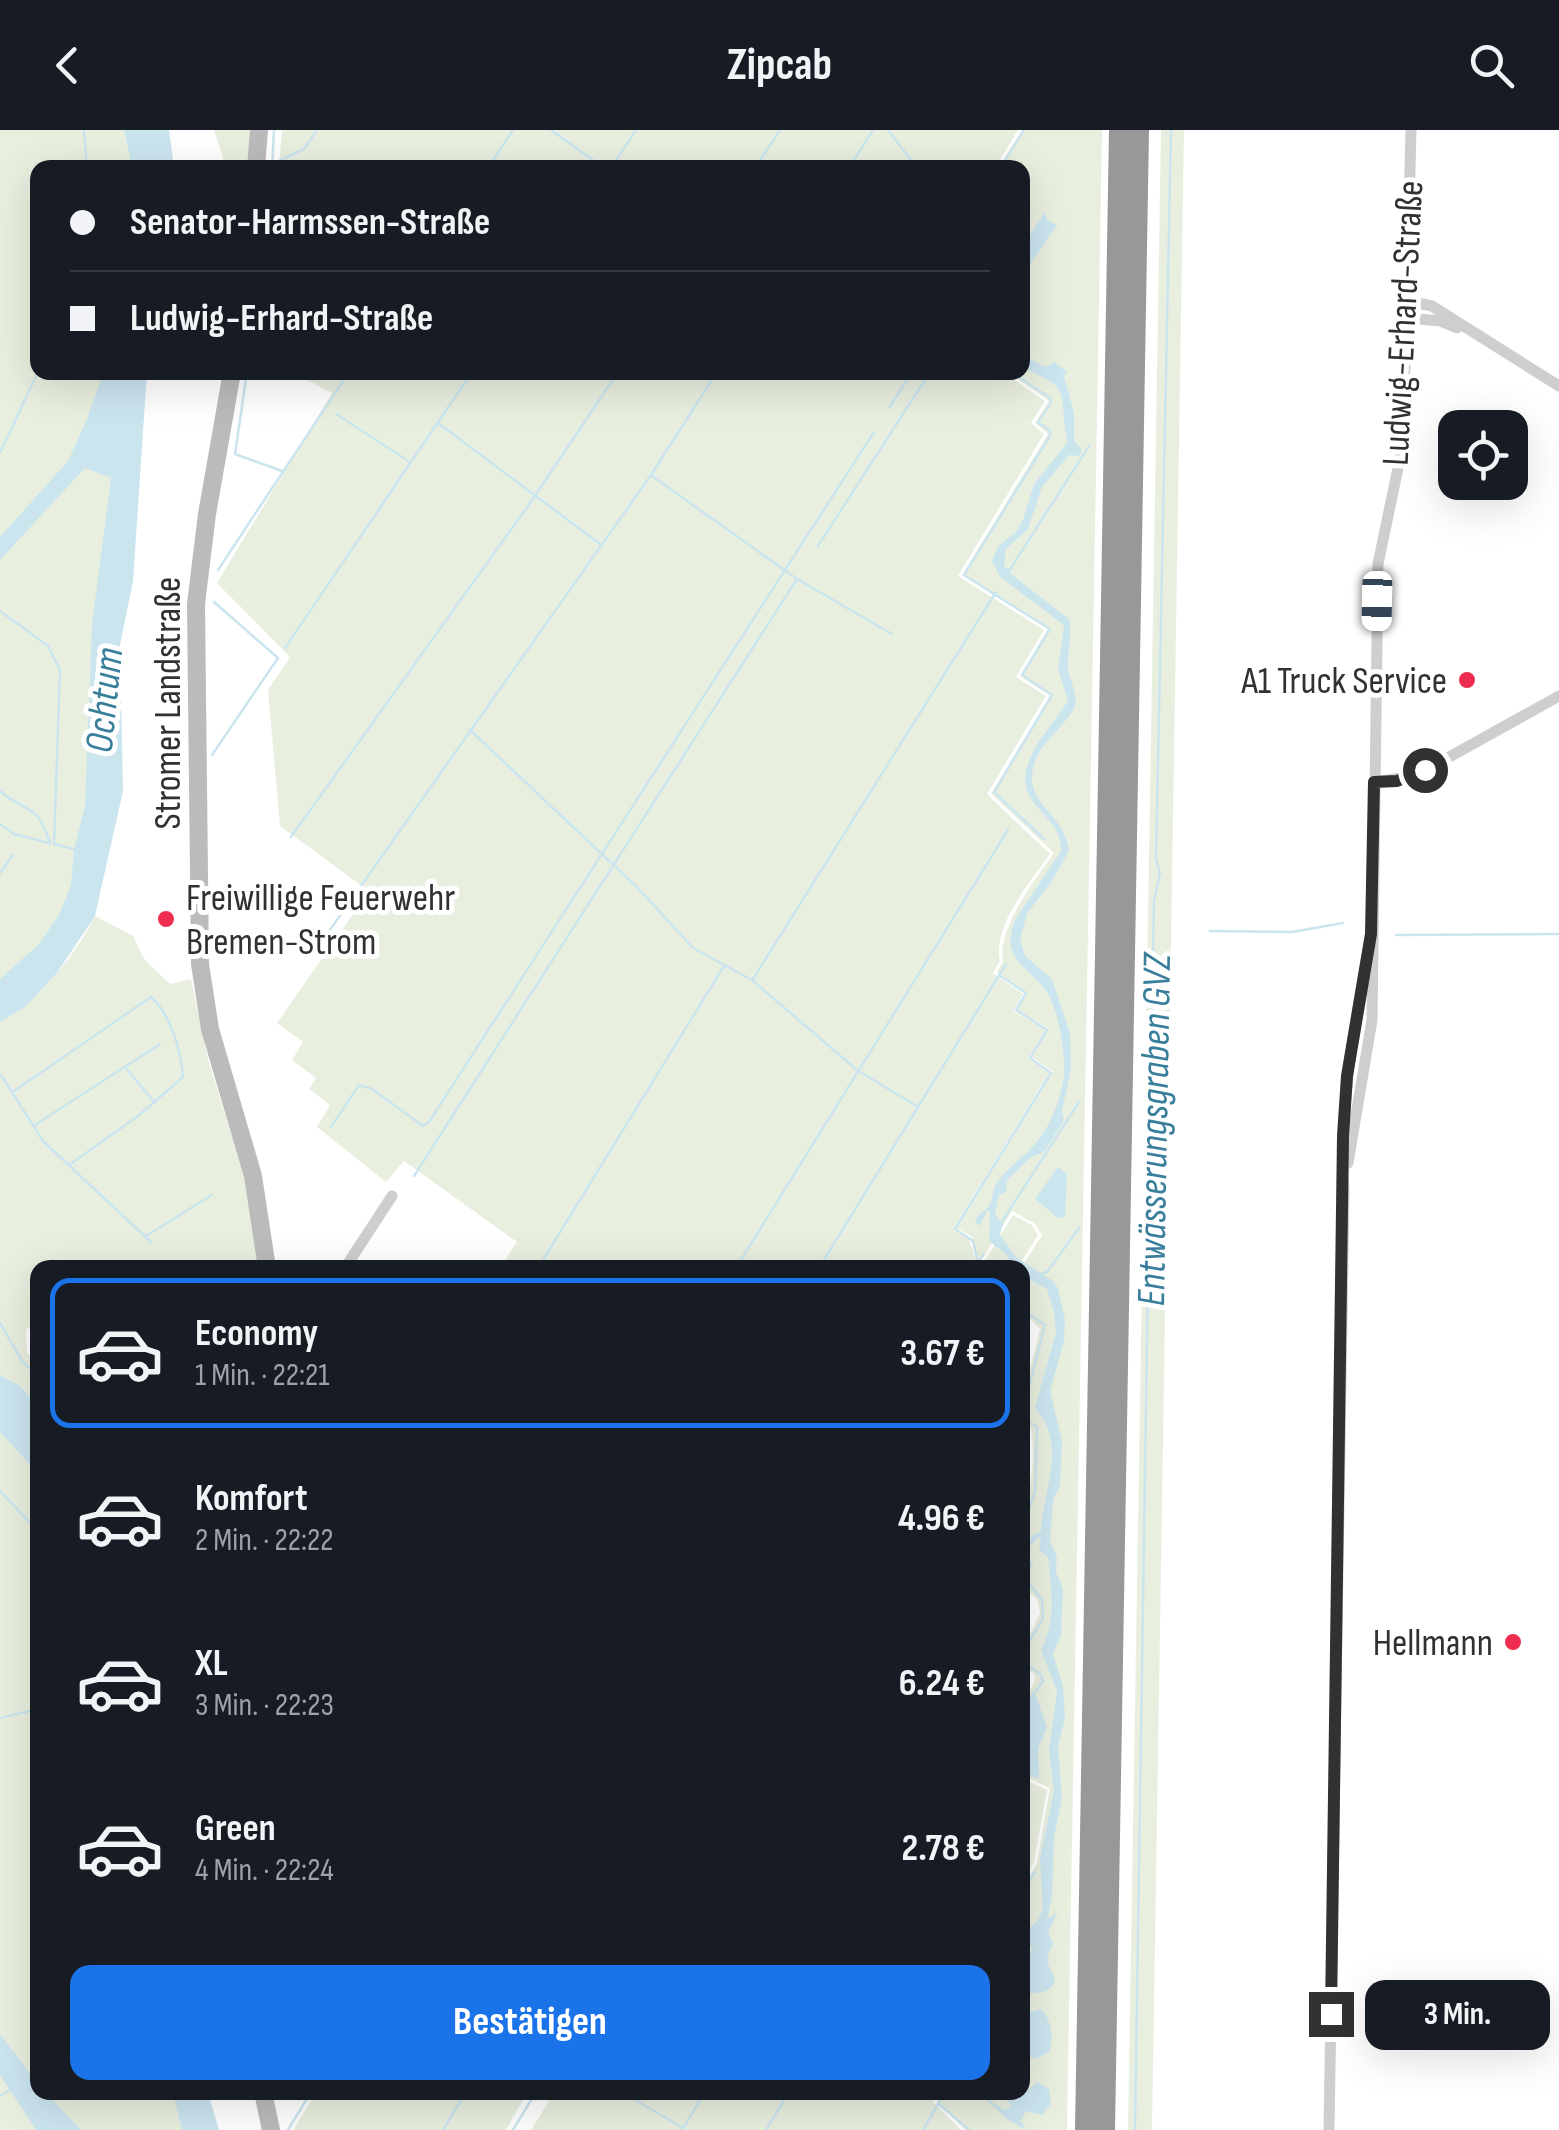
<!DOCTYPE html>
<html lang="de">
<meta charset="utf-8">
<style>
:root{--surface:#171b24;--page:#20242c;--text:#f1f3f6;--muted:#9ea1a6;--line:#363941;--accent:#1a73e8}
body{margin:0;font-family:"Sofia Sans Condensed",sans-serif;background:var(--page);color:var(--text);height:100vh;display:flex;flex-direction:column;font-size:38px;white-space:nowrap}
*{box-sizing:border-box;margin:0}
p{font-size:32px;color:var(--muted)}
.icon{flex:none;width:55px;height:55px;fill:none;stroke:currentColor;stroke-width:2;stroke-linecap:round;stroke-linejoin:round}
.map{position:relative;flex:1;overflow:hidden}
.drawer{position:absolute;left:30px;top:1130px;width:1000px;height:840px;display:flex;flex-direction:column;background:var(--surface);border-radius:20px;box-shadow:0 10px 40px #0002}
.drawer>*{flex:none}
.top-card{position:absolute;left:30px;top:30px;width:1000px;height:220px;border-radius:20px;box-shadow:0 10px 40px #0002;display:grid;align-content:center;height:220px;padding:0 40px;background:var(--surface)}
.fabs{position:absolute;left:1438px;top:280px;display:grid;gap:20px}
.fabs a{display:grid;place-items:center;width:90px;height:90px;border-radius:20px;background:var(--surface);box-shadow:0 10px 40px #0002;font-size:50px}
.end{position:absolute;width:45px;height:45px;margin:-22px;border:12px solid #313131;background:#fff;box-shadow:0 0 0 5px #fff}
.from{border-radius:50%}
.bubble{position:absolute;height:70px;border-radius:20px;background:var(--surface);box-shadow:0 10px 40px #0002;font-size:32px;font-weight:700;line-height:70px;text-align:center}
.car{position:absolute;width:30px;height:60px;margin:-30px -15px;border-radius:12px;box-shadow:0 0 8px 2px #0007;background:linear-gradient(#fff 24%,#345 0 40%,#fff 0 76%,#345 0 86%,#fff 0)}
.top-card b{display:flex;align-items:center;gap:35px;height:95px;font-size:38px}
.top-card b+b{border-top:2px solid var(--line)}
.top-card i{width:25px;height:25px;background:var(--text)}
ul{padding:18px 0 0;list-style:none}
li{display:flex;align-items:center;gap:30px;height:150px;margin:0 20px 15px;padding:0 20px;border:5px solid transparent;border-radius:20px}
li div{flex:1}
li b{display:block;font-size:38px}
li em{font-style:normal;font-weight:700}
li.selected{border-color:var(--accent)}
li>.icon{width:90px;height:90px;stroke-width:1.5}
.action{display:flex;gap:20px;margin-top:auto;padding:20px 40px}
.action a{flex:1;height:115px;border-radius:20px;background:var(--accent);color:#fff;font-size:40px;font-weight:700;line-height:115px;text-align:center}
header{display:flex;justify-content:space-between;align-items:center;height:130px;padding:0 40px;background:var(--surface);font-size:45px;font-weight:700}
.map>svg:first-child{display:block}
.green{fill:#e9efdf}
.water{fill:#cbe5ef}
.lines{fill:none;stroke-linecap:round;stroke-linejoin:round}
.stream{stroke:#cbe5ef;stroke-width:2.5}
.minor{stroke:#cecece;stroke-width:11}
.secondary{stroke:#bbb;stroke-width:18}
.motorway{stroke:#989898;stroke-width:22}
.route{stroke:#313131;stroke-width:12}
.poi-dot{fill:#ef2d50;stroke:#fff;stroke-width:4}
.labels{text-anchor:middle;stroke-width:10;stroke-linejoin:round;paint-order:stroke}
.street-label{font-size:38px;fill:#313131;stroke:#fff}
.poi-label{font-size:38px;fill:#313131;stroke:#fff;text-anchor:end}
.water-label{font-size:40px;font-style:italic;fill:#397e9a;stroke:#fff}
</style>
<header><svg class="icon" aria-label="back" viewBox="0 0 24 24"><path d="M15 5l-7 7 7 7"/></svg>Zipcab<svg class="icon" aria-label="search" viewBox="0 0 24 24"><circle cx="10" cy="10" r="6"/><path d="M15 15l6 6"/></svg></header>
<div class="map">
<svg width="1559" height="2000" viewBox="0 0 1559 2000">
<rect width="100%" height="100%" fill="#fff"/>
<path class="green" d="M0,0H158L166,37L38,38V242L137,243L93,738L0,878Z
M214,0H254L250,37H226Z
M282,0H1018L995,38L279,37Z
M1022,0H1102L1067,2000H966L937,1972L941,1963L1022,1962L1023,1758L1037,1733L1050,1658L1022,1645L1023,1575L1035,1550L1034,1544L1023,1537V1519L1040,1483L1037,1469L1023,1456V1444L1027,1437L1023,1433C1023,1421 1020,1405 1023,1393C1030,1363 1036,1331 1031,1299L1023,1293C1022,1260 1033,1231 1040,1199L1030,1189L1023,1193L1022,1137L1042,1105L1034,1093L1012,1081L983,1128L978,1126L972,1107L957,1098L1053,942L1032,927L1049,899L1017,880L1027,863L997,842L1003,831C996,800 1036,748 1054,723L991,664L1050,566L1020,546L1048,499L962,445L1048,304L1035,293L1049,271L1009,243L1022,242V38L999,37Z
M1161,0H1184L1152,2000H1128Z
M1003,242L1045,271L1031,293L1044,304L958,446L1044,500L1016,547L1046,566L987,664L1050,724C1031,751 992,796 1000,831L993,843L1023,864L1013,881L1046,900L1028,928L1049,943L953,1099L969,1109L975,1128L984,1132L1013,1085L1032,1095L1038,1105L1018,1137H501L517,1112L404,1031L386,1052L317,997L330,975L309,959L316,948L292,930L303,912L277,893L369,761L280,696L268,560L290,527L217,453L332,263L294,243Z
M95,786L133,806L144,829L170,854L191,849L208,929L249,1062L259,1137L38,1138L37,1186L26,1201L27,1223L37,1231V1275L19,1255L0,1245V892C41,867 73,829 95,786Z
M0,1265L37,1305L38,1962L197,1963L206,2000H0Z
M1023,1649L1047,1660L1034,1732L1023,1752Z
M316,1963V1962L527,1963L506,2000H293Z
M554,1963H937L933,1972L961,2000H531Z"/>
<path class="water" d="M124,0H169L174,37H132Z
M1045,82L1047,90L1057,95L1027,139L1023,137V116Z
M1023,226L1046,237L1054,232L1067,242L1064,247L1074,283V310L1082,320L1079,326L1069,325L1042,357L1028,399L1006,419L1004,435L1011,444L1069,489C1072,506 1068,519 1068,536C1068,552 1082,565 1072,582C1057,605 1033,617 1032,648C1032,676 1065,686 1069,721L1050,754L1028,782L1020,808L1025,826L1052,849L1070,903L1071,939L1062,981L1064,990L1044,1022L1031,1027L1007,1050L1006,1062L999,1065L995,1084L1003,1094L1000,1105L1016,1127L1053,1151L1058,1158L1065,1190L1064,1211L1050,1261L1062,1311L1060,1355L1053,1370L1050,1411L1057,1427L1056,1442L1063,1459L1061,1505L1053,1524L1063,1556L1065,1589L1058,1615L1062,1668L1054,1707L1052,1765L1048,1785L1050,1788L1058,1781L1048,1803L1053,1814C1045,1828 1047,1835 1055,1848C1052,1868 1034,1859 1023,1867V1833L1034,1817L1023,1816V1804L1038,1790L1043,1779L1040,1729L1054,1661L1049,1620L1057,1561L1041,1520C1057,1487 1051,1461 1048,1427L1039,1420L1041,1410L1038,1407L1032,1415L1029,1412L1033,1405L1041,1401C1043,1359 1068,1314 1035,1278L1056,1202L1054,1181L1047,1159L1023,1146L1022,1138L1013,1137L1006,1124L989,1111L990,1082L987,1081L980,1096L975,1092C978,1082 984,1083 989,1076C993,1070 992,1060 996,1054C1006,1038 1022,1029 1034,1015C1050,998 1062,967 1064,944C1065,922 1059,880 1046,861C1028,835 999,830 1015,790L1061,721C1063,682 1011,678 1029,631C1038,607 1055,592 1068,571L1058,539L1064,495L1000,447L992,431L998,416L1016,402L1023,390L1034,354L1067,313C1067,305 1064,297 1064,289C1063,249 1054,255 1023,237Z
M103,243H147L133,451L120,515L123,661L95,786L57,843L26,876L0,892V849L39,814L59,785L71,755L74,719L85,676L92,494L111,348L85,338L0,430V407L68,331L87,289Z
M1058,1037L1067,1044L1065,1087L1058,1088L1035,1069Z
M0,1245L19,1255L37,1275V1342L0,1302Z
M1034,1560L1047,1598L1038,1618L1039,1649L1023,1643V1578Z
M1041,1879C1052,1891 1054,1907 1049,1922L1035,1929L1023,1925V1884Z
M0,1904L37,1952L38,1962L46,1963L81,2000H36L0,1945Z
M1037,1952L1049,1959L1051,1974L1042,1985L1026,1981L1021,1991L1026,2000L1008,1990L979,1963L1004,1980L1012,1976L1001,1963L1023,1964Z
M173,1963H208L219,2000H182Z"/>
<g class="lines">
<path class="stream" d="M84,0L87,38
M551,0L604,38
M888,0L917,38
M272,34L304,19L317,0
M272,38L274,0
M488,38L513,0
M611,38L636,0
M755,38L780,0
M849,38L873,0
M1000,38L1024,0
M247,242L235,324L282,341
M1011,242L1050,268L1051,273L1038,292L1050,301V306L964,445L1050,499L1022,545L1052,565L994,662L1044,709
M889,278L912,242
M336,284L410,332
M438,293L600,414
M0,323L38,242
M652,346L797,449L892,504
M818,416L930,242
M218,440L349,242
M1009,441L1089,316
M0,481L48,516L60,540L54,714L77,720
M285,518L472,242
M470,600L637,757L693,818L752,850L857,940L918,977
M212,625L278,528L214,472
M0,661C27,684 37,672 50,713
M0,694L14,704L49,713
M291,707L535,366L618,242
M0,743L13,725
M1210,801L1292,802L1343,793
M327,804L651,345L717,242
M1396,805L1559,804
M753,849L996,462
M126,938L155,973
M1,945L43,1011L152,1113
M14,961L151,867C171,885 181,921 183,947L138,986L69,1035
M35,995L160,914
M331,997L359,955L372,959L423,996L429,992L874,302
M414,1046L797,449
M1001,1093L1079,972
M146,1106L212,1065
M978,1132L973,1111L955,1099L1051,943L1030,928L1047,900L1016,880L1026,863L999,845
M538,1138L724,836
M736,1138L1008,700
M819,1138L1006,834
M974,1138L983,1125
M1040,1144L1047,1142L1079,1098
M1022,1186L1025,1182L1045,1195L1030,1253L1022,1265
M0,1193L22,1231L38,1246
M1022,1288L1037,1297L1035,1362L1022,1398
M0,1361L38,1401
M1022,1428L1032,1434L1022,1449
M1022,1523L1043,1489L1042,1470L1024,1447
M1022,1531L1040,1544L1043,1551L1036,1561
M0,1588L38,1579
M1022,1762L1035,1742
M622,1962L683,1998
M0,1966L12,1959
M940,1975L969,2000
M288,2000L311,1962
M443,2000L466,1962
M513,2000L536,1962
M682,2000L705,1962
M766,2000L789,1962
M923,2000L945,1962
M1135,2000L1152,884L1154,771L1160,743L1156,729L1171,0"/>
<path class="minor" d="M1408,171L1432,176L1559,256
M1408,188L1440,191L1457,198
M1374,652L1415,646L1559,566
M1348,1033L1372,890L1378,434L1403,314L1411,0
M345,1138L392,1066
M1329,2000L1344,1062C1338,975 1356,889 1371,803"/>
<path class="secondary" d="M256,38L259,0
M232,242L207,384L196,474L200,834L210,899L253,1046L267,1138
M263,1962L271,2000"/>
<path class="motorway" d="M1086,2000L1120,0
M1104,2000L1138,0"/>
</g>
<g class="lines">
<path class="route" d="M1331,1884L1343,1006L1347,946L1371,804L1374,652L1397,651L1425,640"/>
</g>
<g class="poi-dot">
<circle cx="1467" cy="550" r="10"/>
<circle cx="166" cy="789" r="10"/>
<circle cx="1513" cy="1512" r="10"/>
</g>
<g class="labels">
<g class="street-label">
<text transform="translate(1402 193) rotate(-87)" y="13">Ludwig-Erhard-Straße</text>
<text transform="translate(167 573) rotate(-90)" y="13">Stromer Landstraße</text>
</g>
<g class="poi-label">
<text x="1447" y="563">A1 Truck Service</text>
<text x="186" y="780" text-anchor="start">Freiwillige Feuerwehr<tspan x="186" dy="44">Bremen-Strom</tspan></text>
<text x="1493" y="1525">Hellmann</text>
</g>
<g class="water-label">
<text transform="translate(103 570) rotate(-84)" y="14">Ochtum</text>
<text transform="translate(1153 1000) rotate(-89)" y="14">Entwässerungsgraben GVZ</text>
</g>
</g>
</svg>
<div class="fabs">
<a><svg class="icon" aria-label="locate" viewBox="0 0 24 24"><circle cx="12" cy="12" r="6"/><path d="M12 2v4M12 18v4M2 12h4M18 12h4"/></svg></a>
</div>
<i class="end from" style="left:1425px;top:640px"></i>
<i class="end" style="left:1331px;top:1884px"></i>
<div class="bubble" style="left:1365px;top:1850px;width:185px">3 Min.</div>
<i class="car" style="left:1377px;top:471px;rotate:181deg"></i>
<div class="top-card">
<b><i class="from"></i>Senator-Harmssen-Straße</b>
<b><i></i>Ludwig-Erhard-Straße</b>
</div>
<section class="drawer">
<ul>
<li class="selected"><svg class="icon" aria-label="car" viewBox="0 0 24 24"><path d="M5 17H2v-5l4-1 3-4h7l3 4 3 1v5h-3M9 17h6M6 11h13"/><circle cx="7" cy="17" r="2"/><circle cx="17" cy="17" r="2"/></svg><div><b>Economy</b><p>1 Min. · 22:21</p></div><em>3.67 €</em></li>
<li><svg class="icon" aria-label="car" viewBox="0 0 24 24"><path d="M5 17H2v-5l4-1 3-4h7l3 4 3 1v5h-3M9 17h6M6 11h13"/><circle cx="7" cy="17" r="2"/><circle cx="17" cy="17" r="2"/></svg><div><b>Komfort</b><p>2 Min. · 22:22</p></div><em>4.96 €</em></li>
<li><svg class="icon" aria-label="car" viewBox="0 0 24 24"><path d="M5 17H2v-5l4-1 3-4h7l3 4 3 1v5h-3M9 17h6M6 11h13"/><circle cx="7" cy="17" r="2"/><circle cx="17" cy="17" r="2"/></svg><div><b>XL</b><p>3 Min. · 22:23</p></div><em>6.24 €</em></li>
<li><svg class="icon" aria-label="car" viewBox="0 0 24 24"><path d="M5 17H2v-5l4-1 3-4h7l3 4 3 1v5h-3M9 17h6M6 11h13"/><circle cx="7" cy="17" r="2"/><circle cx="17" cy="17" r="2"/></svg><div><b>Green</b><p>4 Min. · 22:24</p></div><em>2.78 €</em></li>
</ul>
<div class="action"><a>Bestätigen</a></div>
</section>
</div>
